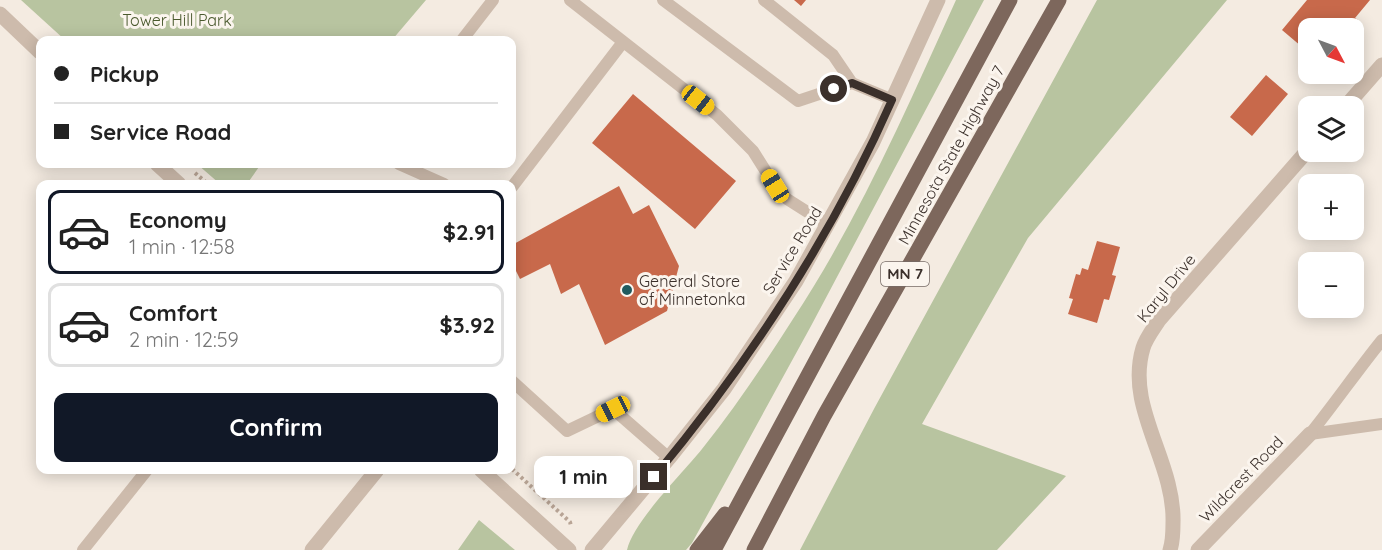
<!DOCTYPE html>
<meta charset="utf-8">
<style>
:root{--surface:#fff;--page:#f6f6f6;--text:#222;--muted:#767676;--line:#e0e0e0;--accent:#111827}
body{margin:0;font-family:Quicksand,sans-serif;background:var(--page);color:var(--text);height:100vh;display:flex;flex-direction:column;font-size:22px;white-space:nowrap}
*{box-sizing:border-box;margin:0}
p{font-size:20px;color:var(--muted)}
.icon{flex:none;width:33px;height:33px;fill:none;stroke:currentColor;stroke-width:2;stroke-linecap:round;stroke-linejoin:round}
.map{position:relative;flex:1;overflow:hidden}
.sheet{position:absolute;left:36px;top:180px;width:480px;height:294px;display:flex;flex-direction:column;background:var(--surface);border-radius:12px;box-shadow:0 3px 15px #0003}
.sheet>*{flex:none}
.guide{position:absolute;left:36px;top:36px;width:480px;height:132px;border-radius:12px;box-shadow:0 3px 15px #0003;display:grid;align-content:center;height:132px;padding:0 18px;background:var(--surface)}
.needle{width:39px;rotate:131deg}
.controls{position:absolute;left:1298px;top:18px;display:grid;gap:12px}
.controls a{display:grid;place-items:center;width:66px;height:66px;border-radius:12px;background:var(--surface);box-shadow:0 3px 15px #0003;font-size:30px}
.end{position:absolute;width:27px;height:27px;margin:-14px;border:8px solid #3b302b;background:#fff;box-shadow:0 0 0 3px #fff}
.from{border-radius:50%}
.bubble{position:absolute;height:42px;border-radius:12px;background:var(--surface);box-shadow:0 3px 15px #0003;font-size:20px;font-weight:700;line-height:42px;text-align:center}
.car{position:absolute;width:18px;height:36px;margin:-18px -9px;border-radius:8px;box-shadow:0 0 4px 2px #0007;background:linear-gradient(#f5c518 24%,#345 0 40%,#f5c518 0 76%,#345 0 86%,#f5c518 0)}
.guide b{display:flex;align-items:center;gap:21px;height:57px;font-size:22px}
.guide b+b{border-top:2px solid var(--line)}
.guide i{width:15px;height:15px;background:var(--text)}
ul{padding:10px 0 0;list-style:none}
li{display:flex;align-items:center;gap:18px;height:84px;margin:0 12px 9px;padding:0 6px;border:3px solid var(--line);border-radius:12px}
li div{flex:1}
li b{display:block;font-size:22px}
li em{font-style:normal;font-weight:700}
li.current{border-color:var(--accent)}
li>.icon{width:54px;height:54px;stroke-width:1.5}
.action{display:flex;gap:12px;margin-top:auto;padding:12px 18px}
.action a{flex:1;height:69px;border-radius:12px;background:var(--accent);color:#fff;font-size:24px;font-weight:700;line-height:69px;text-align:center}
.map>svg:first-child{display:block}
.green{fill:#b8c4a0}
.building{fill:#c8694b}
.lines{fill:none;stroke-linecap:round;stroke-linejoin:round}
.path{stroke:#b9a596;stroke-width:4;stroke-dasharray:3 3;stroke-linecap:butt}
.service{stroke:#cdbbac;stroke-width:12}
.minor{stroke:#cdbbac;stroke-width:15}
.tertiary{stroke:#cdbbac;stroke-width:15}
.primary{stroke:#7d675c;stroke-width:15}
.route{stroke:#3b302b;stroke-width:8}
.poi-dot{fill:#1f5a5e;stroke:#fbf5ee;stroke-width:2}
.labels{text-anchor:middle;stroke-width:6;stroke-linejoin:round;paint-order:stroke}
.shield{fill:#fbf5ee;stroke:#756b66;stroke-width:1.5}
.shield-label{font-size:15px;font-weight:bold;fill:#3b302b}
.park-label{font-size:16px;fill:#4a5a2e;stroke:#fbf5ee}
.street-label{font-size:16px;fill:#3b302b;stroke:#fbf5ee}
.poi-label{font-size:16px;fill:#3b302b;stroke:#fbf5ee;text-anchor:start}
</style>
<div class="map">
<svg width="1382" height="550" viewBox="0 0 1382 550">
<rect width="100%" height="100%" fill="#f4ebe1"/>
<path class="green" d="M21,0H426L392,40H65Z
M956,0H984L811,326L692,543L686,550H627C633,522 682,474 702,449C735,408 765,363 793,319C859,219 907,108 956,0Z
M1097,0H1227L1028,238L922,424L1066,476L997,550H800L875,407Z
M197,164H261L247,184H220Z
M479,520L515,550H458Z"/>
<path class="building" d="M794,0H806L801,6Z
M1307,0H1370L1355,18L1358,20L1351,28L1344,23L1339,28H1308V52L1282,30Z
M1266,75L1288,94L1252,136L1230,117Z
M633,94L736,181L695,229L592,143Z
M619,186L633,214L649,205L679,266L667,311L605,345L579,284L561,294L550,264L520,279L512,263V245Z
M1097,241L1120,247L1112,275L1116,276L1111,293L1109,300L1104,299L1097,323L1068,314L1073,299L1069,298L1076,274L1080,275L1082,268L1088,270Z"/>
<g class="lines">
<path class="path" d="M195,173L208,184
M512,469L570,522L571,526"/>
<path class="service" d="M570,0L717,115L753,151L775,186L787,199L828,225
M663,0L798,101L852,83
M764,0L833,55L852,83L893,100
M462,40L493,0
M399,164L444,184
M512,187L623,42
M512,381L567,431L613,409L669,458
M1310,434C1335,403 1357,371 1382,340
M1310,434L1382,424
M83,550L147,470"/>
<path class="minor" d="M1346,106L1382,65
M312,550L377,470
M592,550L669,458L724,389L796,281L873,142L938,0
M1170,550C1173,541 1173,532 1173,523C1175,461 1125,408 1143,348C1146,338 1154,328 1159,320L1308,150
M1198,550L1310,434"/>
<path class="tertiary" d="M0,14L40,52
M157,164L179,184
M481,470L569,550"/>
<path class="primary" d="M697,550L725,514
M714,550L1010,0
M754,550L824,416L1059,0"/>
</g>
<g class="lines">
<path class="route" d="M654,477C749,363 832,236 892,100L852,83L834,89"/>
</g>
<circle class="poi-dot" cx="627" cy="290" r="6"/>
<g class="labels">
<rect class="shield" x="881" y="262" width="48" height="24" rx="4.5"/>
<g class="shield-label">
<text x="905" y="279">MN 7</text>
</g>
<g class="park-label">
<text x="177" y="26">Tower Hill Park</text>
</g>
<g class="street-label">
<text transform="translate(951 155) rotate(-61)" y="6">Minnesota State Highway 7</text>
<text transform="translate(792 250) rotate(-59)" y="6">Service Road</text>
<text transform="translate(1166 288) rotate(-51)" y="6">Karyl Drive</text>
<text transform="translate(1241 479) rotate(-46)" y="6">Wildcrest Road</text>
</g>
<g class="poi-label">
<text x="639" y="287">General Store<tspan x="639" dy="18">of Minnetonka</tspan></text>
</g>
</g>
</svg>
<div class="controls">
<a><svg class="needle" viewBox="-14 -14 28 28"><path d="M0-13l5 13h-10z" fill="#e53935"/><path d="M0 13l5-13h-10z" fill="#767676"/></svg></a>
<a><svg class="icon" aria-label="layers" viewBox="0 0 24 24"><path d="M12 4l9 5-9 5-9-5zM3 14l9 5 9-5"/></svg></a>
<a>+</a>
<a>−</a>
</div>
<i class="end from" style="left:834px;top:89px"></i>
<i class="end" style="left:654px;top:477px"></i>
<div class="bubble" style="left:534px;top:456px;width:99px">1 min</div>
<i class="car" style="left:698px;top:100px;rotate:128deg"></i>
<i class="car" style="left:775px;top:186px;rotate:328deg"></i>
<i class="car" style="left:613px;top:409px;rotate:244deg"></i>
<div class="guide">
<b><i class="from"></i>Pickup</b>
<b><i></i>Service Road</b>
</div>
<section class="sheet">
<ul>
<li class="current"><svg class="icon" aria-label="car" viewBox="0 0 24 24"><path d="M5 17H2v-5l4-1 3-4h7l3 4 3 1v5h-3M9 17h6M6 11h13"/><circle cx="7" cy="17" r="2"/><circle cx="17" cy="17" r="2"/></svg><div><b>Economy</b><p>1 min · 12:58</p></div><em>$2.91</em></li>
<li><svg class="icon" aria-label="car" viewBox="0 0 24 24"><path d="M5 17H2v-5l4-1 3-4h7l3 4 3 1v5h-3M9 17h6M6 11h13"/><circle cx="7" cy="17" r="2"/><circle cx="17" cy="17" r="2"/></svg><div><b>Comfort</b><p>2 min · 12:59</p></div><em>$3.92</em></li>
</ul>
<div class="action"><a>Confirm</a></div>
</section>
</div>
